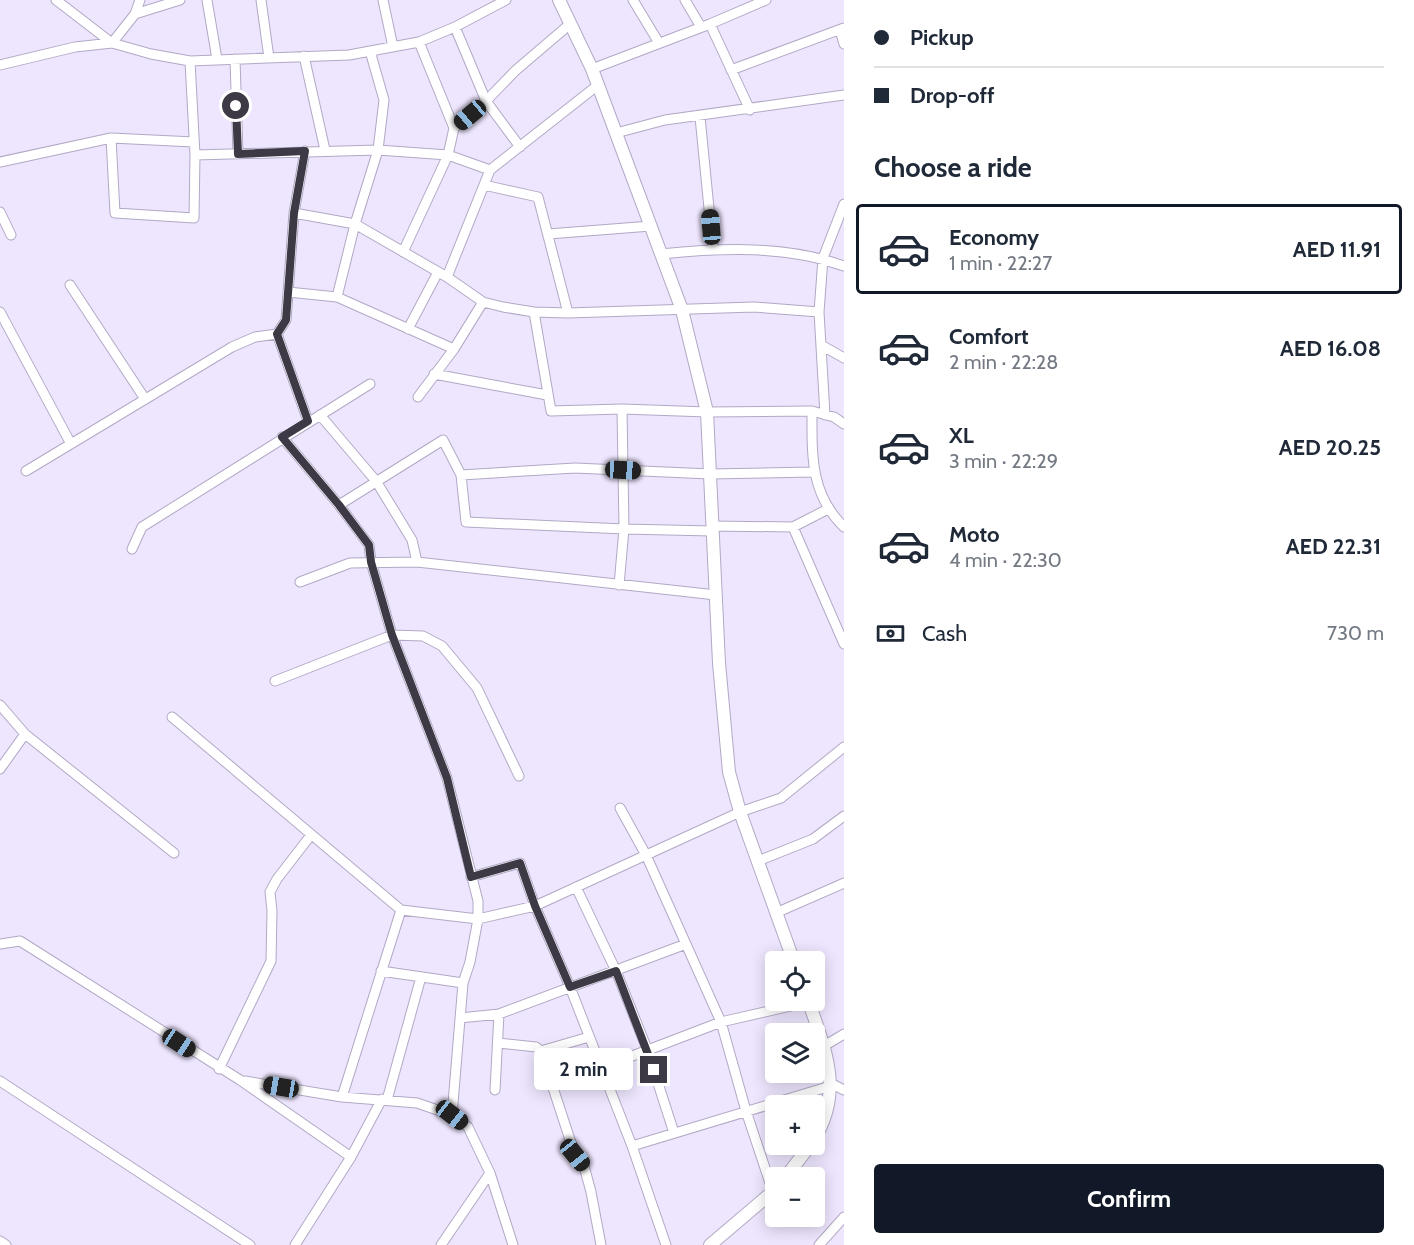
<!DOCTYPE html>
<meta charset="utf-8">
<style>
:root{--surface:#fff;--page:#f2f2f3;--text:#1f2937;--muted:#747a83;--line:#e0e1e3;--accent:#111827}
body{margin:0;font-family:Cabin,sans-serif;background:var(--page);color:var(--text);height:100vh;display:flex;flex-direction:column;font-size:22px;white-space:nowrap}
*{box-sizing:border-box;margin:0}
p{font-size:20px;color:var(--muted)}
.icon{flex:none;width:33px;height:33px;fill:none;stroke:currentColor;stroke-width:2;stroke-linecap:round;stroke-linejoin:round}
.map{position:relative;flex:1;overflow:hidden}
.sheet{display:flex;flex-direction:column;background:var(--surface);width:570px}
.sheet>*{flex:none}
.guide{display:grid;align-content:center;height:132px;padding:0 30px;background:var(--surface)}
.controls{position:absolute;left:765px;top:951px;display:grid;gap:12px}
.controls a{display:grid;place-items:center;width:60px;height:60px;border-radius:6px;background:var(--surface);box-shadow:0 3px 15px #0003;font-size:30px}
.end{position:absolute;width:27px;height:27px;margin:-14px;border:8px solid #3d3945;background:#fff;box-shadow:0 0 0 3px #fff}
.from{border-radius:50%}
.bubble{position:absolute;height:42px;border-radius:6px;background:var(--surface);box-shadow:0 3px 15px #0003;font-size:20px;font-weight:800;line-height:42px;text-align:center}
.car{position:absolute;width:18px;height:36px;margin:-18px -9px;border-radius:8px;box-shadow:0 0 4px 2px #0007;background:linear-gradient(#222 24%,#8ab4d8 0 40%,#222 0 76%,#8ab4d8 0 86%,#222 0)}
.guide b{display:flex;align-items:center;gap:21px;height:57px;font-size:22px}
.guide b+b{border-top:2px solid var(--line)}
.guide i{width:15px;height:15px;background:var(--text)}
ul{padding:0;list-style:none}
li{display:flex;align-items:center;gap:18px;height:90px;margin:0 12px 9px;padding:0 18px;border:3px solid transparent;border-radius:6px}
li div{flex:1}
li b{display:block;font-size:22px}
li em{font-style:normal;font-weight:800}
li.on{border-color:var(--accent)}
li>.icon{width:54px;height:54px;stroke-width:1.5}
h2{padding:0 30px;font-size:27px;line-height:72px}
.pay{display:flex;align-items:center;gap:15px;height:66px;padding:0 30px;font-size:22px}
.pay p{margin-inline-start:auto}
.button{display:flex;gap:12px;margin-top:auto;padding:12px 30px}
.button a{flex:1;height:69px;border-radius:6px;background:var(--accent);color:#fff;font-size:24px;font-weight:800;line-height:69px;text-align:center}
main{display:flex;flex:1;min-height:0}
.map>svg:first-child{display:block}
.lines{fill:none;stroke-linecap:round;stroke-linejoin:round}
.minor-casing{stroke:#b2a8c5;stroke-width:11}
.tertiary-casing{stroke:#b2a8c5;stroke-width:14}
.minor{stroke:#fff;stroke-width:9}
.tertiary{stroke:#fff;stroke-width:12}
.route{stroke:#3d3945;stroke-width:8}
</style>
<main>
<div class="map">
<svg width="844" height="1245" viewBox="0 0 844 1245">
<rect width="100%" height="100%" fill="#eee6fe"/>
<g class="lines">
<g class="minor-casing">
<path id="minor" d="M56,0L112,43
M207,0L217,59
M261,0L269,58
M383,0L393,47
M633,0L659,43
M685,0L701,27
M135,14L180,0
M710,24L750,110
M455,27L486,101L520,147
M840,30L844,44
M419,42L454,128
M112,43L135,14L140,0
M304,56L325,150
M235,59L238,154
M0,65L75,47L112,43L151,54L190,61L349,55L419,42L455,27L506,0
M592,69L710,24L766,0
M731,70L844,28
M700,117L713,249
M616,133L665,120L844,95
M111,138L115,213L194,218L195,155L190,61
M195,155L378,150L448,155L490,170
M0,162L111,138L194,142
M484,185L538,197L568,313
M0,212L11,235
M294,213L355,224L447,277L483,302L503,307L534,312L568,313L754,307L819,312
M548,234L651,226
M403,252L448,155L454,128L486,101L515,71L570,24
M661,254C721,248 786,245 844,266
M447,277L490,170L598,85
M70,285L145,399
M288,292L337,297L454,349
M337,297L355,224L378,150L384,100L370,51
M0,312L71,444
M534,312L551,411L622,409L707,412L812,411L834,417L844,424
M408,329L438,272
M277,334L286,320L294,213L305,151
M821,345L844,358
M434,374L547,395
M418,397L454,349L483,302
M812,411C812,455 810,494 844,527
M320,415L376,481L412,540L417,562
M825,415L819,312L823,258L844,204
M282,437L339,505L369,545L371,562L392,635L447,778L478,901V919L470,962L463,983L452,1115
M26,471L232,347L255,337L277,334L308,421
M461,475L575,468L710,474L813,472
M339,505L443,440L461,475L466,522L624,529L712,531
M712,526L793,527L828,509
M793,527L844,644
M132,549L142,527L370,384
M300,582L350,563L417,562L716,595
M619,585L624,529L622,409
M275,681L392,635L423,636L442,646L477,688L519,776
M0,705L25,734L174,853
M172,717L401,910L478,919L535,906L740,812L781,798L844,747
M0,769L25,734
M620,808L646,855L721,1022L746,1111L773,1192
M758,861L813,839L844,816
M471,877L520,863L535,906L570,987L632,1146L666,1245
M576,887L616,971L647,1049L674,1133
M778,912L844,883
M0,944L20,941L240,1080L351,1157
M381,971L463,983
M460,1018L499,1014L686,944
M498,1043L536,1047L541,1051L575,1155L584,1166L591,1192L601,1245
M824,1046L844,1034
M541,1051L589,1037
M601,1068L721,1022L808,1002
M219,1069L271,961L272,911L270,892L277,879L311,835
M0,1081L250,1245
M245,1081L342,1097L417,1103L452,1115L468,1127L490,1173L513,1245
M495,1090L499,1014
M342,1097L401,910
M387,1100L421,977
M632,1146L834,1085L844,1090
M0,1241L6,1245
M295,1245L351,1157L382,1099
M441,1245L490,1173
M819,1245L844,1217"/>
</g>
<g class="tertiary-casing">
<path id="tertiary" d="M559,0L592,69L682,310L707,412L719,663L729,772L740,812L794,962
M808,1000C825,1049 844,1091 814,1139
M785,1178L811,1144
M710,1245L776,1189"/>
</g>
<use href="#minor" class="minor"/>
<use href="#tertiary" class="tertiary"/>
</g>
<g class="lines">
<path class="route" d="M236,106L238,154L305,151L294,213L286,320L277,334L308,421L282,437L339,505L369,545L371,562L392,635L447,778L471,877L520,863L535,906L570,987L616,971L654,1070"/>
</g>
</svg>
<div class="controls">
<a><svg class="icon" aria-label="locate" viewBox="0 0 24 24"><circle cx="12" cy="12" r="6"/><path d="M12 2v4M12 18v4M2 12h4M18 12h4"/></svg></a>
<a><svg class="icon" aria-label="layers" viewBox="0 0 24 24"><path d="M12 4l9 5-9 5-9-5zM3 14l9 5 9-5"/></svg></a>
<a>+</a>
<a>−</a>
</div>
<i class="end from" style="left:236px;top:106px"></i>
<i class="end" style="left:654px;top:1070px"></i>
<div class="bubble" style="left:534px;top:1048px;width:99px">2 min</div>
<i class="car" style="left:470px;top:115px;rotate:230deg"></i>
<i class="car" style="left:711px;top:227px;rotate:355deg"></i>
<i class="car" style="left:623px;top:470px;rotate:93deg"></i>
<i class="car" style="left:179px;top:1043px;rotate:123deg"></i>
<i class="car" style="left:281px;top:1087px;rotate:280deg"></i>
<i class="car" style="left:452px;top:1115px;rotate:128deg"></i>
<i class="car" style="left:575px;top:1155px;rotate:141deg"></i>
</div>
<section class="sheet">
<div class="guide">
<b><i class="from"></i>Pickup</b>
<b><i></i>Drop-off</b>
</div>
<h2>Choose a ride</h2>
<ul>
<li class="on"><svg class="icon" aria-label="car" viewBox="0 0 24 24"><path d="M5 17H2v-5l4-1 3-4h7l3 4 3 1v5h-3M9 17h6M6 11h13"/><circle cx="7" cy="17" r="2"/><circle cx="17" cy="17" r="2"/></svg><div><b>Economy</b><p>1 min · 22:27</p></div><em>AED 11.91</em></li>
<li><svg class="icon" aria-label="car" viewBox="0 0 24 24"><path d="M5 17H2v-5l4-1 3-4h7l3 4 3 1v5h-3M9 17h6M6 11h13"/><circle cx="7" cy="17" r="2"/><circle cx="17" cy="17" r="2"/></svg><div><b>Comfort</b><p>2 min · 22:28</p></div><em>AED 16.08</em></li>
<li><svg class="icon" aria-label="car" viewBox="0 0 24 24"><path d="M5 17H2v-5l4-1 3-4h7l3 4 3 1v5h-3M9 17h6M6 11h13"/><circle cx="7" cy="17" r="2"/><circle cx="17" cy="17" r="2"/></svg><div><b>XL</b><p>3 min · 22:29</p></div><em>AED 20.25</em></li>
<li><svg class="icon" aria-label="car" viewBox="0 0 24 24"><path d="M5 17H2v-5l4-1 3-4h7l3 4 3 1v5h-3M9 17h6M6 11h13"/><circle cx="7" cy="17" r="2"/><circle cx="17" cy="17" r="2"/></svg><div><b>Moto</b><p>4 min · 22:30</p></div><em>AED 22.31</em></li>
</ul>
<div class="pay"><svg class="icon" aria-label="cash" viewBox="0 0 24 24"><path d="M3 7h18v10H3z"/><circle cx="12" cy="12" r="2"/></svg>Cash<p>730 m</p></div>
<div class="button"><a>Confirm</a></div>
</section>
</main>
